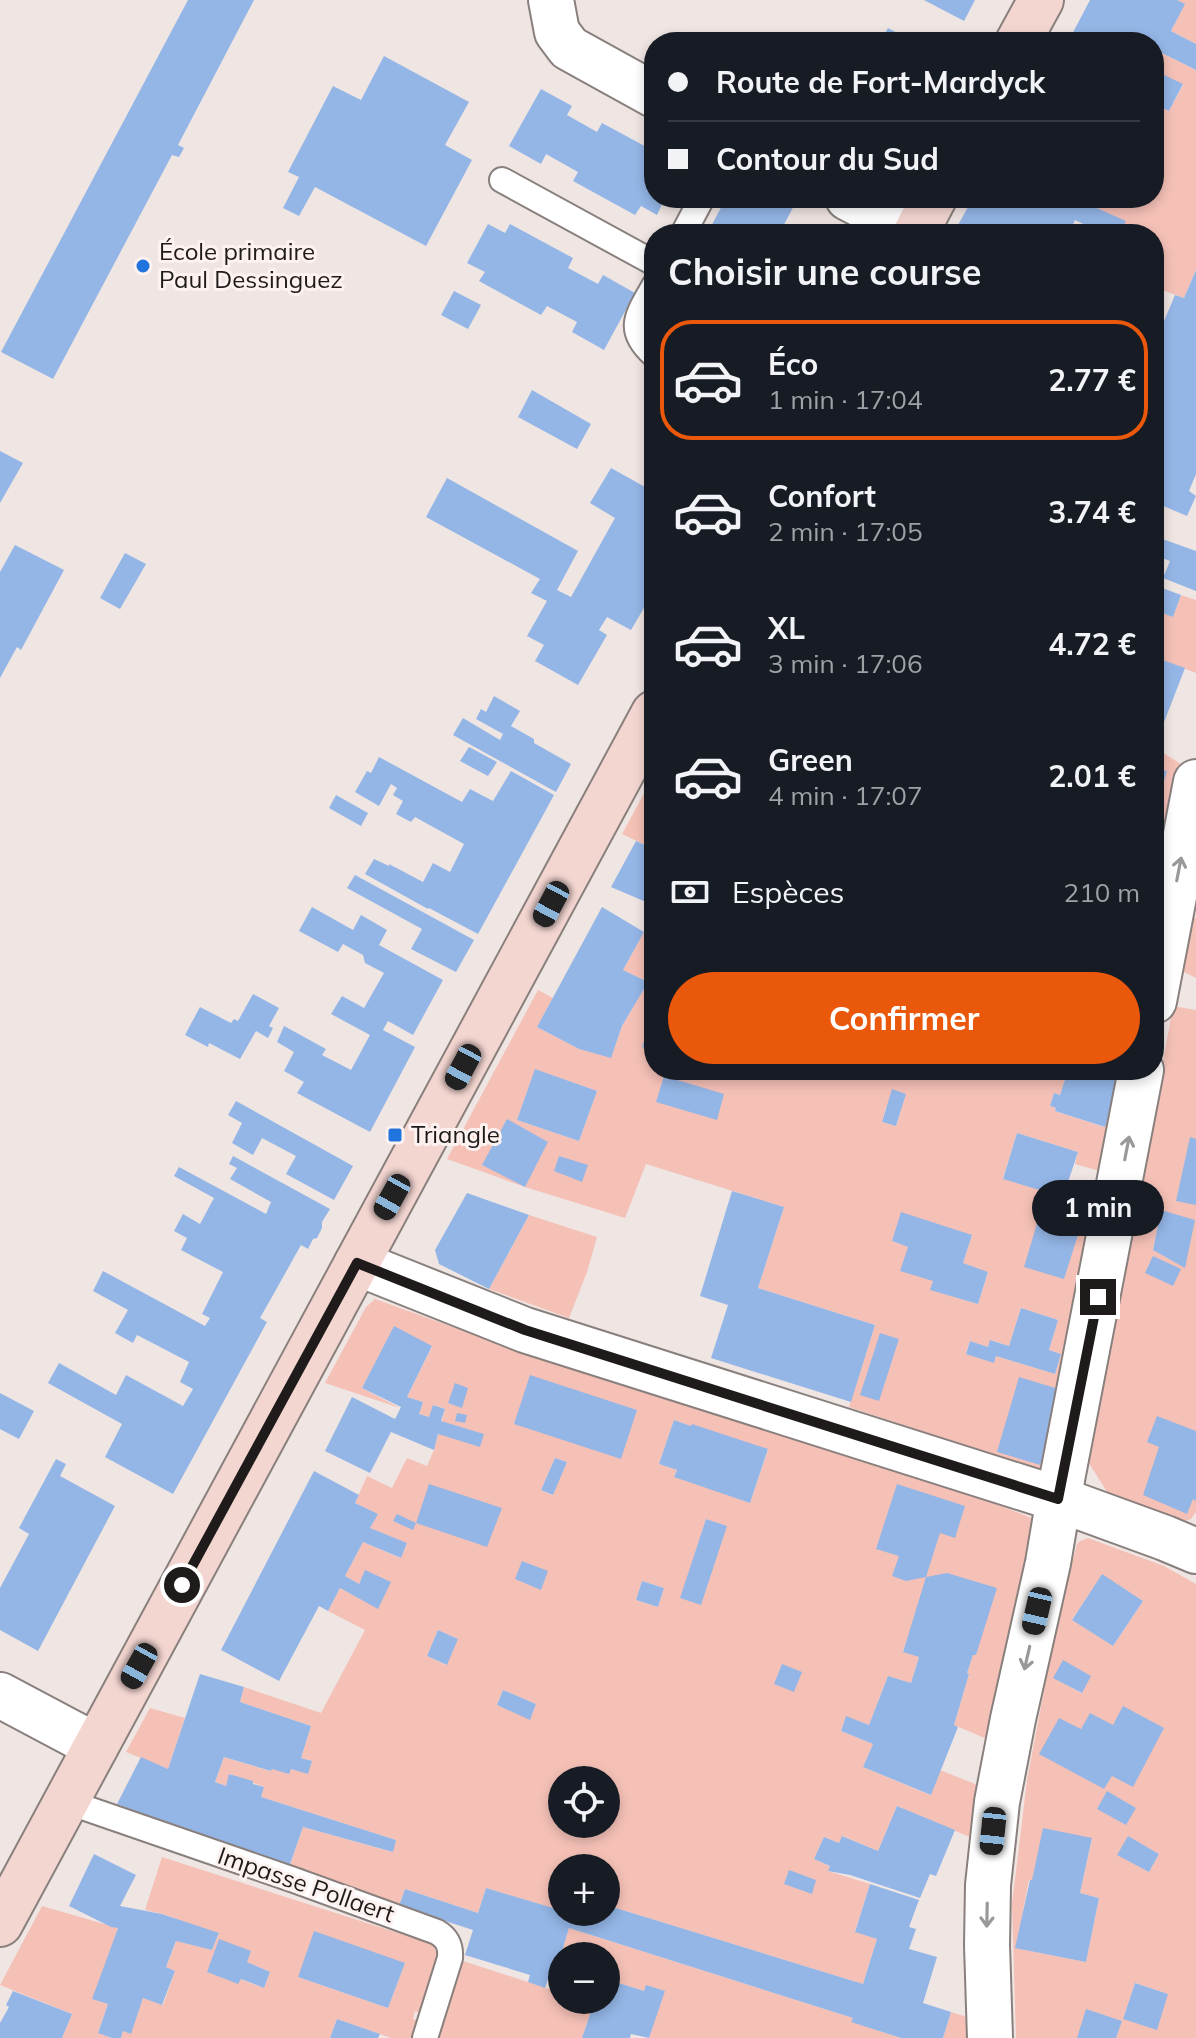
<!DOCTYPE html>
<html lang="fr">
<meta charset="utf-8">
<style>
:root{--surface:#171b24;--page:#242831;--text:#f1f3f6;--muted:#9ea1a6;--line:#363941;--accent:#ea580c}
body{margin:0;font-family:Mulish,sans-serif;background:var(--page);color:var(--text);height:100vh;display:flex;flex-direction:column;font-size:30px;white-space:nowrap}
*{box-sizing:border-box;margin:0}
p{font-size:26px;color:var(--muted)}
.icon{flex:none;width:44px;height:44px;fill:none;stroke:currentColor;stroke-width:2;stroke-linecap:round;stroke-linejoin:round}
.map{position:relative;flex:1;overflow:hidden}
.side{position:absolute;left:644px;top:224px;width:520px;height:856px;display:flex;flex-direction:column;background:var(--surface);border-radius:32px;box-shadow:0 4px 12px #0003}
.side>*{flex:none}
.guide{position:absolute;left:644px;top:32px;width:520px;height:176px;border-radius:32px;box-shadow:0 4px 12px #0003;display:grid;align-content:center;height:176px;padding:0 24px;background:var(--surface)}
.fabs{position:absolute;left:548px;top:1766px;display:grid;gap:16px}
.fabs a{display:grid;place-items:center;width:72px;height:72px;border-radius:50%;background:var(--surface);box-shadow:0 4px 12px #0003;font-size:40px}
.end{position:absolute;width:36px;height:36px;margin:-18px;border:10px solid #1e1b1a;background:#fff;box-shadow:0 0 0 4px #fff}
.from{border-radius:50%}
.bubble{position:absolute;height:56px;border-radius:28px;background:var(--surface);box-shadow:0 4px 12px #0003;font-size:26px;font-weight:700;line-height:56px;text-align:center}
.car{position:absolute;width:24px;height:48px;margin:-24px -12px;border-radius:10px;box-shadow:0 0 6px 2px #0007;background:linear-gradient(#222 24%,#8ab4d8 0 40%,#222 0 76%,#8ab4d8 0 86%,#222 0)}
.guide b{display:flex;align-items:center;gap:28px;height:76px;font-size:30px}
.guide b+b{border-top:2px solid var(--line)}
.guide i{width:20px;height:20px;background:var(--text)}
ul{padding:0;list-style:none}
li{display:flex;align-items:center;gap:24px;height:120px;margin:0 16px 12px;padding:0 8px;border:4px solid transparent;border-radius:32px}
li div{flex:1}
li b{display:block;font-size:30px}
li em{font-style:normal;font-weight:700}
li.on{border-color:var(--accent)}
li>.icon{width:72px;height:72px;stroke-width:1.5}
h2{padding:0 24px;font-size:36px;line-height:96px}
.pay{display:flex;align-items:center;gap:20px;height:88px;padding:0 24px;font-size:30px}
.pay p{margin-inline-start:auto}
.button{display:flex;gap:16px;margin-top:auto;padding:16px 24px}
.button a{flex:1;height:92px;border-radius:48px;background:var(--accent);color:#fff;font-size:32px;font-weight:700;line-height:92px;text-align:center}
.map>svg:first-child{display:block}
.green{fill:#f5c1b7;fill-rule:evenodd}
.building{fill:#94b6e6}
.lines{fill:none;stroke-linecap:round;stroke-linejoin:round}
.lane-casing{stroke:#89807e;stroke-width:28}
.street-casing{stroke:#89807e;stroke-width:48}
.secondary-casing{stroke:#89807e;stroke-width:48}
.lane{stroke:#fff;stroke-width:24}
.street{stroke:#fff;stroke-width:44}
.secondary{stroke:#f4d6d1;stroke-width:44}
.oneway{stroke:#9a9898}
.route{stroke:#1e1b1a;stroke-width:10}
.poi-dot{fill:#2074de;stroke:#fdf2f0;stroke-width:3}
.labels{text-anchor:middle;stroke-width:6;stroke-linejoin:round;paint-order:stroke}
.poi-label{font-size:24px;fill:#1e1b1a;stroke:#fdf2f0;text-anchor:start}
.street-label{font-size:24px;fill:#1e1b1a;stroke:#fdf2f0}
</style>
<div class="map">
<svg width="1196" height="2038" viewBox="0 0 1196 2038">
<rect width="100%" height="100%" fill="#efe5e3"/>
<path class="green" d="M1177,0H1196V44L1171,31L1184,5Z
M1154,49L1196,70V270L1184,298L1154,287V234H1119L1125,221L1074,198H1095L1100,200L1102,198H1154V138H1156L1163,123L1154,118V104L1169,111L1183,85L1154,70Z
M1181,595L1196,600V673L1154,657V610L1173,617Z
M1154,747L1184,766L1154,903Z
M654,775V849L622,834Z
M1193,917L1196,918V978L1180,970Z
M644,932L654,936V974L650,973L646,981L623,970Z
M644,989L654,994V1070H1068L1060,1095L1054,1093L1050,1106L1056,1108L1055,1111L1104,1127L1122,1070L1103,1172L1075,1164L1078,1152L1017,1133L1003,1178L1096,1207L1043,1471L849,1407L875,1325L758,1288L784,1207L646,1164L625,1218L525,1187L447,1159L538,990L553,998L537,1027L579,1049L611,1057L622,1026ZM535,1070L597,1091L579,1141L517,1120ZM886,1107L901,1111L896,1126L882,1122ZM972,1235L963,1263L988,1273L978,1304L931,1290L933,1281L908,1247L892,1241ZM1021,1308L1058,1320L1049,1350L1061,1354L1055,1374L996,1356L994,1362L966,1353L970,1341L988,1347L991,1340L1009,1346Z
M1173,1006L1196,1010V1512L1191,1519L1185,1521L1109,1495L1085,1457L1131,1239ZM1161,1210L1185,1267L1153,1250Z
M529,1215L597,1237L587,1272L569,1318L489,1289Z
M375,1299L450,1326L680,1402L956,1488L1034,1519L1005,1665L987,1739L954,1725L969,1674L967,1673L973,1655H976L909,1634L903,1651L919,1657L911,1683L888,1676L869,1725L846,1717L841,1731L873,1744L863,1767L930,1795L940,1770L980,1786L972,1838L897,1806L878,1851L843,1836L839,1843L824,1837L814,1859L830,1866L828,1871L870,1884L855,1931L877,1939L863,1984L606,1905V1868H562V1911L486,1888L478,1913L405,1889L399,1906L288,1870L303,1827L392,1852L396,1840L261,1797L264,1787L230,1774L226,1786L215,1782L224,1757L270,1771L272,1769H291L308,1773L312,1761L301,1758L311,1726L240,1702L244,1687L321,1713L365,1630L328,1611L340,1588L377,1608L390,1582L365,1571L359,1584L345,1576L363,1542L400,1558L407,1544L370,1528L377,1514L355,1503L367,1476L392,1488L407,1458L427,1466L434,1450L445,1409L434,1405L429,1417L419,1414L423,1402L407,1397L432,1347L394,1327L362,1388L400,1408L325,1383L366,1307ZM674,1420L691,1426L693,1425L768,1450L750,1503L674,1476L677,1470L659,1464ZM555,1458L567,1462L552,1495L541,1490ZM706,1519L726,1526L701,1604L681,1598ZM642,1581L664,1588L658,1607L636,1600ZM438,1630L458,1639L446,1665L427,1656ZM503,1690L536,1704L530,1719L497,1705ZM562,1780H606V1824H562Z
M1088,1538L1164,1566L1196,1584V2038H1016L1012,1904L1027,1780L1051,1654L1071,1567L1077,1544L1080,1541ZM1102,1575L1143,1601L1113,1646L1072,1619ZM1090,1676L1081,1693L1054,1678ZM1128,1837L1159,1854L1149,1872L1118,1855ZM1092,1839L1080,1893L1099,1898L1086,1962L1016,1948L1029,1880H1032ZM1135,1983L1168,1994L1123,2019Z
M150,1708L185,1718L168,1769L126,1752Z
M162,1857L432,1944L439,1957L422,2013L415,2011L413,2019L420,2021L414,2038H391L337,2019L330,2038H121L123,2031L131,2033L143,1998L163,2005L175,1971L166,1967L176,1942L158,1936L212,1950L219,1934L163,1914L145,1910ZM251,1952L247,1962L270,1972L264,1988L240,1979L238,1984ZM405,1963L388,2008L298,1977Z
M42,1906L118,1928L93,1999L108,2004L98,2032L112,2038H62L72,2014L0,1985Z
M569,1928L853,2018L852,2022L901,2038H649L664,1991L647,1986L644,1991L606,1979V1956H562V1958H560Z
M460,1960L562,1993V2000H595L582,2038H436Z
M951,2012L970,2018L971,2038H943Z"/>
<path class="building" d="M188,0H254L178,145L184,148L179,157L172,155L53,379L1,352Z
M924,0H975L964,21Z
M1090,0H1177L1185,4L1171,31L1196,44V70L1154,49V42H1141L1130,36L1127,42H1068Z
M888,28L914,42H880Z
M852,32L870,42H847Z
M384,56L469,102L445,145L472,160L426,246L315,187L299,216L283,208L299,177L288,172L333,86L361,100Z
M1154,70L1183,84L1169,111L1154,104Z
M541,89L572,106L567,115L597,132L602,123L654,151V198H665L657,215L641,206L635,215L573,181L578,172L546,154L541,164L509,146Z
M1154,118L1163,123L1154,143Z
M726,198H798L779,234H707Z
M973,198H1074L1126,221L1119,234H1104L1075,220L1070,231L1076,234H953Z
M488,224L505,233L510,224L573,258L568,268L598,284L603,275L635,293L604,350L572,332L577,322L547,306L541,315L479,281L485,272L467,263Z
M1196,270V474L1189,491L1196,496L1187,516L1154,502V345L1175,295L1184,298Z
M454,291L481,305L468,329L441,315Z
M532,390L591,424L577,449L518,417Z
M0,451L23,463L0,503Z
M611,468L654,492V591L631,630L607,617L599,630L607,635L578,685L535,661L544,645L527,636L547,601L531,593L540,579L426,517L447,478L578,551L557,590L571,597L615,518L590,503Z
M1154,536L1196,551V591L1163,578L1170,561L1154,555Z
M15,545L64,570L21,650L17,647L0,678V572Z
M125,553L146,564L120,609L100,598Z
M1154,585L1181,595L1173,617L1154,610Z
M1154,657L1185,668L1154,748Z
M494,696L520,711L511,726L534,739V743L571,764L556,792L453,735L463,718L500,740L503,734L476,719L481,709L486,712Z
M469,747L497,762L488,776L460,761Z
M379,757L462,802L470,789L493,801L511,771L554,795L478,934L429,908L428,909L365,874L374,859L389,866V864L423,882L433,863L450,872L464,844L415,817L411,822L396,814L403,801L393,795L397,788L391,784L379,806L355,792L367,771L371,773Z
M1154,768L1167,771L1157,803L1154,802Z
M336,795L368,813L361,826L329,808Z
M1154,815L1161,818L1160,822L1165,824L1160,842L1154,840Z
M636,841L654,849V917L649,916L653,905L611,887Z
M355,875L474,940L456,972L411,949L422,929L347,888Z
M312,907L353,930L361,915L387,930L379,945L443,980L413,1035L388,1021L383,1030L415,1047L370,1132L297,1093L304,1082L284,1071L294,1052L277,1042L284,1026L326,1049L322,1055L351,1070L370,1035L331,1014L342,996L364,1008L384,973L365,963L363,955L343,944L338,952L299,931Z
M602,907L644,932L623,970L646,981L650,972L654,974V994L644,989L622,1026L611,1058L579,1049L537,1027Z
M253,994L279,1008L269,1026L273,1028L268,1038L256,1031L240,1059L209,1043L208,1047L185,1035L200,1007L231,1023L234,1019L238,1021Z
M646,1035L654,1037V1051L642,1047Z
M535,1069L597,1091L579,1141L517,1120Z
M1068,1070H1122L1105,1127L1055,1111L1056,1108L1050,1106L1054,1093L1060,1095Z
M664,1076L724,1094L717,1120L656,1102Z
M892,1089L906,1094L896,1126L882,1122Z
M236,1101L353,1166L334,1200L286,1174L296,1156L262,1138L253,1155L232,1143L242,1123L228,1115Z
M507,1119L548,1142L525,1187L482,1165Z
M1017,1133L1078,1152L1063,1197L1003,1179Z
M1190,1137L1196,1139V1205L1176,1201Z
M233,1156L330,1209L322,1222V1228L317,1238L313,1239L308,1249L301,1245L277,1288L260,1318L267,1322L173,1494L105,1457L122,1424L48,1383L59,1363L116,1395L126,1375L183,1406L193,1389L180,1382L189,1362L137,1335L133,1343L115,1333L128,1310L93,1291L103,1271L205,1326L210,1318L202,1314L223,1272L181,1250L187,1238L174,1231L183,1214L200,1224L214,1198L174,1176L179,1167L266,1214L271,1202L230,1179L237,1168L229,1164Z
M559,1156L588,1165L582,1182L554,1171Z
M732,1191L784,1207L758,1288L875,1325L851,1402L711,1358L728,1305L700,1296Z
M467,1193L529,1215L489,1289L439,1264L435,1250Z
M1044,1200L1085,1213L1064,1279L1024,1267Z
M1161,1210L1195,1220L1185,1268L1153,1250Z
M901,1212L972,1235L963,1263L988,1272L978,1304L930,1290L933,1281L900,1271L908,1247L892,1241Z
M1153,1256L1181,1269L1173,1286L1145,1273Z
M1021,1308L1058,1320L1049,1350L1061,1354L1055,1374L996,1356L994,1363L966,1354L970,1341L988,1347L990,1340L1009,1346Z
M394,1326L432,1346L407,1397L423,1402L419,1414L429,1417L433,1405L445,1409L441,1421L484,1434L480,1447L438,1434L434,1450L391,1432L370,1473L325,1451L352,1397L395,1419L401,1407L362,1388Z
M880,1333L899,1339L879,1401L860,1395Z
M530,1375L637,1410L621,1459L514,1424Z
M1019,1377L1062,1390L1040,1465L997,1452Z
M455,1383L468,1388L462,1408L448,1403Z
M0,1393L34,1411L19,1439L0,1429Z
M457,1413L467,1415L465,1423L455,1421Z
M1157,1416L1196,1431V1501L1193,1499L1187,1514L1143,1495L1159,1447L1147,1442Z
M674,1420L691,1426L692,1424L768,1449L750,1503L674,1477L677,1470L659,1464Z
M555,1458L567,1462L553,1495L541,1490Z
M56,1459L66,1464L60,1476L115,1506L38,1651L0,1630V1588L29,1534L19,1528Z
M314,1471L359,1495L355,1503L378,1514L370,1528L407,1543L401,1558L363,1542L345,1576L359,1584L365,1570L391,1582L378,1609L340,1588L328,1611L319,1606L279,1681L221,1650Z
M429,1484L502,1508L487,1547L416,1523L413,1530L393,1521L397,1514L416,1523Z
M897,1484L965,1506L955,1538L940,1533L926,1577L906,1581L892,1576L899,1556L876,1549Z
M706,1519L727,1526L701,1605L680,1598Z
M522,1561L548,1571L541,1590L515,1579Z
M947,1573L997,1588L976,1655H973L967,1673L969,1674L954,1725L958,1727L931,1795L863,1767L873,1744L841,1731L846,1716L869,1725L888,1676L911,1683L919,1657L903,1652L926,1577Z
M1102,1574L1143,1601L1113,1646L1072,1620Z
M642,1581L664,1588L658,1607L636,1600Z
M438,1630L458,1639L447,1665L427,1656Z
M1063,1660L1091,1676L1082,1693L1053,1678Z
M782,1664L802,1672L794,1692L774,1684Z
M200,1674L244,1687L240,1702L311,1726L301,1758L312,1761L308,1774L291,1769L289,1774L272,1769L271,1771L224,1757L215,1782L226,1786L229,1774L253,1781V1784L264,1787L261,1797L396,1840L393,1852L303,1827L288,1870L117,1804L141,1757L168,1769Z
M503,1690L536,1704L530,1720L497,1705Z
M1123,1706L1164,1728L1133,1787L1112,1776L1104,1789L1039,1754L1059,1718L1081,1729L1090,1713L1113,1725Z
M1107,1791L1136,1808L1126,1825L1097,1809Z
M897,1806L955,1830L936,1876L930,1874L920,1898L850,1875L828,1871L830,1866L814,1859L824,1837L839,1843L842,1836L878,1851Z
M1043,1828L1092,1838L1080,1893L1099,1898L1086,1962L1015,1948L1030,1880H1032Z
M1128,1836L1159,1854L1149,1872L1117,1855Z
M94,1854L136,1875L120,1906L162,1914L219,1933L212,1950L176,1941L166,1967L175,1971L162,2005L143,1998L131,2034L123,2031L121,2038H112L98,2033L108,2004L92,1999L118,1928L111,1927L69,1906Z
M789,1870L816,1880L812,1894L784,1884Z
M870,1884L919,1900L909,1927L916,1929L909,1949L937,1957L923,2003L951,2012L943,2038H901L851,2022L853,2018L569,1928L560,1958L556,1956L545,1988L528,1982L530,1975L465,1955L473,1930L399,1906L405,1889L478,1913L486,1888L573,1914L574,1912H606V1905L863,1984L877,1939L855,1932Z
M314,1931L405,1963L388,2008L298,1977Z
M219,1939L251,1951L247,1962L270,1972L264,1988L241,1979L238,1984L207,1972Z
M606,1979L644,1991L646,1985L665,1991L649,2038L631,2034L630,2038H582L595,2000H606Z
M1135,1983L1168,1994L1157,2030L1123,2019Z
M13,1991L72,2014L62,2038H0V2023L9,2007L6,2005Z
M1086,2009L1122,2021L1116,2038H1077Z
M337,2019L380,2034L378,2038H330Z"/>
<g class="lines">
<g class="lane-casing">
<path id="lane" d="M502,180L654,263
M683,234L702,198
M654,286C638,315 625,329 654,355
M65,1801L294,1880L437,1932C447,1938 451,1945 450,1958L425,2038"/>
</g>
<g class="street-casing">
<path id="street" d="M551,0L557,32L569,48L654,95
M848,198L915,233
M1154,1001L1196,782
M357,1263L525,1330L1058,1499L1165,1538L1196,1551
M0,1695L96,1746
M990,2038L987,1945L988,1885L997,1802L1013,1719L1048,1563L1063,1474L1141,1070"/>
</g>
<g class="secondary-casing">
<path id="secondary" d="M1018,42L1041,0
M915,234L934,198
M0,1924L654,713"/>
</g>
<use href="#lane" class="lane"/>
<use href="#street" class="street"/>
<use href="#secondary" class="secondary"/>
</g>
<defs><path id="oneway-shaft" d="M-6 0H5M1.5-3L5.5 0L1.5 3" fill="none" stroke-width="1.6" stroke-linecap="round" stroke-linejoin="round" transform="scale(2)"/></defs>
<g class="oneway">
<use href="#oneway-shaft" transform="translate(1179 869) rotate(-79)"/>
<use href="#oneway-shaft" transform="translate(1127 1148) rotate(-79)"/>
<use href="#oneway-shaft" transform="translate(1027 1658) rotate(103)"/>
<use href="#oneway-shaft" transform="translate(987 1915) rotate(91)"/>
</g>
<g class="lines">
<path class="route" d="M182,1585L357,1263L525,1330L1058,1499L1098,1297"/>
</g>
<g class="poi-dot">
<circle cx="143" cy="266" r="8"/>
<rect x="387" y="1127" width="16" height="16" rx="4"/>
</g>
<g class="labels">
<g class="poi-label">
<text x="159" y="260">École primaire<tspan x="159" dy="28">Paul Dessinguez</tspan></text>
<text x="411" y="1143">Triangle</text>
</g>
<g class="street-label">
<text transform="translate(306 1885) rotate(19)" y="8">Impasse Pollaert</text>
</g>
</g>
</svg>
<div class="fabs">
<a><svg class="icon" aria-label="locate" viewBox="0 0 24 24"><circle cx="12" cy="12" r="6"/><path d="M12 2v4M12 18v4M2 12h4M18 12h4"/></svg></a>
<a>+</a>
<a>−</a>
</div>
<i class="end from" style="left:182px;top:1585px"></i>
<i class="end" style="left:1098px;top:1297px"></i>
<div class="bubble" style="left:1032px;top:1180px;width:132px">1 min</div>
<i class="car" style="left:551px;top:904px;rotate:208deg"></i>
<i class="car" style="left:463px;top:1067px;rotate:208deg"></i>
<i class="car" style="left:392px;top:1197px;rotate:209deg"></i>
<i class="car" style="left:1037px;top:1611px;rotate:193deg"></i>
<i class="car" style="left:139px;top:1666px;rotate:209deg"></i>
<i class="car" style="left:993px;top:1831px;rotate:186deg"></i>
<div class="guide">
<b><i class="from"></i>Route de Fort-Mardyck</b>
<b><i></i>Contour du Sud</b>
</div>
<section class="side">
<h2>Choisir une course</h2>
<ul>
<li class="on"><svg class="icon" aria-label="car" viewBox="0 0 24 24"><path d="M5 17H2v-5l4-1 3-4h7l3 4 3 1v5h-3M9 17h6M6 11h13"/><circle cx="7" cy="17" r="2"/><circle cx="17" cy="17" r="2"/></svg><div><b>Éco</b><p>1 min · 17:04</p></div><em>2.77 €</em></li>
<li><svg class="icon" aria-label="car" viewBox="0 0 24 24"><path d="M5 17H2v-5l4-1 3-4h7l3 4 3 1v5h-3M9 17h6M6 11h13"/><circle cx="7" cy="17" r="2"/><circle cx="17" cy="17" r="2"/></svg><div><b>Confort</b><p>2 min · 17:05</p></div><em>3.74 €</em></li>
<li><svg class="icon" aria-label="car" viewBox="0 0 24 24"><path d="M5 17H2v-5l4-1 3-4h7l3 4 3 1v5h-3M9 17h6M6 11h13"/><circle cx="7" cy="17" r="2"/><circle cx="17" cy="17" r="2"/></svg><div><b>XL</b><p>3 min · 17:06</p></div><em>4.72 €</em></li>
<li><svg class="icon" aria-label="car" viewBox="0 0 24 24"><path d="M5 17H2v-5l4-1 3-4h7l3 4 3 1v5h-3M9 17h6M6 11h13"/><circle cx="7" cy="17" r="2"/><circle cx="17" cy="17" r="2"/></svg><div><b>Green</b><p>4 min · 17:07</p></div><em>2.01 €</em></li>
</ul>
<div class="pay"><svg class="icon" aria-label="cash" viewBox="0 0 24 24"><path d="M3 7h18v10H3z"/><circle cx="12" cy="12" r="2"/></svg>Espèces<p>210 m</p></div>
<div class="button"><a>Confirmer</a></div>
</section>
</div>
